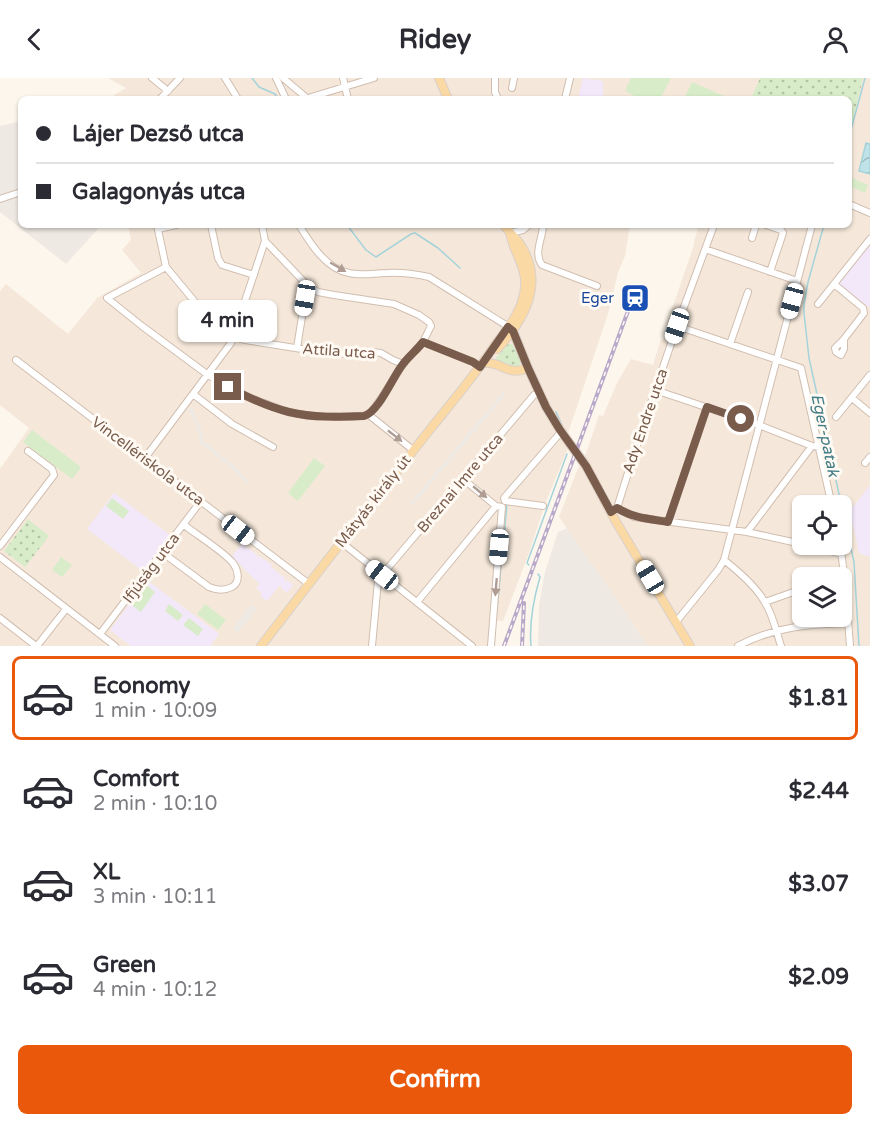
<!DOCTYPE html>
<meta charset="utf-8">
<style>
:root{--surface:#fff;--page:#f2f2f3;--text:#2b2b33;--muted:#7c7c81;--line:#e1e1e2;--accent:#ea580c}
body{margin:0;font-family:"Varela Round",sans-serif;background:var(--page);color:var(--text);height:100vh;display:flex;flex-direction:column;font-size:22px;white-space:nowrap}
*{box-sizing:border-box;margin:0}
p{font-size:20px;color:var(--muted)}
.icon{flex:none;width:33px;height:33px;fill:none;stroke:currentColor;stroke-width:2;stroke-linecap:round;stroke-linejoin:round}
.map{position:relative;height:568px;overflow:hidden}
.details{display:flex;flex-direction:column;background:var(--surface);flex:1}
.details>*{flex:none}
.guide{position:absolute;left:18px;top:18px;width:834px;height:132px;border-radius:9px;box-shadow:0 2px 4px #0004;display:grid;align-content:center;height:132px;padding:0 18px;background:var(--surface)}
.tools{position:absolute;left:792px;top:417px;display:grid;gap:12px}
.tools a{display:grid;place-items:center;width:60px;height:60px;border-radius:9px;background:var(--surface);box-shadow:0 2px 4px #0004;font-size:30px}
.end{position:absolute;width:27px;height:27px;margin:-14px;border:8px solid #7a5c4d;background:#fff;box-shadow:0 0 0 3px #fff}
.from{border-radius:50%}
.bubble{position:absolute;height:42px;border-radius:9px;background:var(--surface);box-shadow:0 2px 4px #0004;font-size:20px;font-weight:700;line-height:42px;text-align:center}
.car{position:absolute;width:18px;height:36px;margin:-18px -9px;border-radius:8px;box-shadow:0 0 4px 2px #0007;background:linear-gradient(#fff 24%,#345 0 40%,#fff 0 76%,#345 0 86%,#fff 0)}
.guide b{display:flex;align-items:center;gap:21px;height:57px;font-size:22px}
.guide b+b{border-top:2px solid var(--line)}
.guide i{width:15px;height:15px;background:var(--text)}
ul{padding:10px 0 0;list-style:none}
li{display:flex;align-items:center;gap:18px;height:84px;margin:0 12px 9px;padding:0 6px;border:3px solid transparent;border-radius:9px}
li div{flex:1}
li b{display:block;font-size:22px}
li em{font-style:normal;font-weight:700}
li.active{border-color:var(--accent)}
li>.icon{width:54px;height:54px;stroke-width:1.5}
.action{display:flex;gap:12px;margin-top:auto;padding:12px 18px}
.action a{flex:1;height:69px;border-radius:9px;background:var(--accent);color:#fff;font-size:24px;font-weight:700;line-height:69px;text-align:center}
header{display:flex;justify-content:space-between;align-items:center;height:78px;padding:0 18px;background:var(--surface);font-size:27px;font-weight:700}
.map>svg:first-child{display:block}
.residential{fill:#f5e8da;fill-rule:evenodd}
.industrial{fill:#efe9e4}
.education{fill:#f3e8fa}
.green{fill:url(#green-dots)}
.pitch{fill:#d8ecc9}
.water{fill:url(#water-waves);stroke:#a5d3da;stroke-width:1.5}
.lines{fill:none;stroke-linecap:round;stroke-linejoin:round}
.stream{stroke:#a5d3da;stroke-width:1.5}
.minor-casing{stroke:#d1beb0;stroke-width:8}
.major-casing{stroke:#dad1cd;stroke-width:10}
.minor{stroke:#fff;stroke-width:6}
.major{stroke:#fbd9a5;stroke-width:8}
.rail-casing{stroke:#b9a8c9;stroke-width:4}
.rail{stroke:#fffaf3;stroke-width:1.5;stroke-dasharray:4.5;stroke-linecap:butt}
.oneway{fill:#af9d94}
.route{stroke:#7a5c4d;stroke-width:8}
.labels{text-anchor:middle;stroke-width:6;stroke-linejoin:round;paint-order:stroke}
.transit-label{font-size:15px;fill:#164399;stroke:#fffaf3;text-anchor:end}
.street-label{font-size:15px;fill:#7a5c4d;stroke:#fffaf3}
.water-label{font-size:16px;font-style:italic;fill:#437c86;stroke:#fffaf3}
</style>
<header><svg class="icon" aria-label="back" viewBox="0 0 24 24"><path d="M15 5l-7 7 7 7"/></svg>Ridey<svg class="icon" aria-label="person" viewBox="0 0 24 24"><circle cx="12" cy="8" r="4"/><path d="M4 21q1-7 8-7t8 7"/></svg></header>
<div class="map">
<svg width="870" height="568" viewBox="0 0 870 568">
<defs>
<pattern id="green-dots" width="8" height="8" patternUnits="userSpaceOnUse" patternTransform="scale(1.5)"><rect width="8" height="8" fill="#d8ecc9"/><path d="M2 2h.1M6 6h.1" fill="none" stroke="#b4c2a5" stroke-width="1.8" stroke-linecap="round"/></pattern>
<pattern id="water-waves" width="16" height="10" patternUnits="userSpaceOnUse" patternTransform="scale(1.5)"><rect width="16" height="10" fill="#bfe3e8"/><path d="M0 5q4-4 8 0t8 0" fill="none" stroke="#a0bbbe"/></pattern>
</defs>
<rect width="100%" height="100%" fill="#fdf6ec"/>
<path class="residential" d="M108,0H870V568H647L625,534L559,439L576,395L586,375L599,337L603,338L617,305L628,286L631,281L653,287L661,261L663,262L668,249L666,248L694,167V164L699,147H849V21H108L126,10ZM802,428H842V466H802ZM802,500H842V538H802Z
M128,147H630L625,178L618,194L608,236L568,355L572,361L545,426L529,475L503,543L496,542L493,568H0V391L29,350L0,327V213L6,206L68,256L97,220L141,195L122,172L131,162Z"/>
<path class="industrial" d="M21,43V147H94L98,151L66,186L0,134V48Z
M502,313H504L505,318L413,427L410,425L479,342L481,341V340L483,339V338L486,336V334L498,321L499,317H501Z
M192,329L201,351L204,363L238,391L248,403L246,405L229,388L200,365L198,351L188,330Z
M567,450L625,534L647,568H538L539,528L545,494L558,454Z
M251,526L257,531L238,555L233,550Z"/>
<path class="education" d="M583,0L603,3V21H578Z
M870,166V230L839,206Z
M870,407V479L859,475L850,433Z
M114,415L171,458L144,494L87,451Z
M243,465L246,468L243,472L247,469L258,478L256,482L259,478L265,482L272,487L271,489L285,500L284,502L286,504L287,502L293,507L287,515L281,510L282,508L280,507L267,523L260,518L262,515L256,510L259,507L258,504L252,499L232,478Z
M147,502L219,556L210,568H131L110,552Z"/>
<path class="green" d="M760,0H863L849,58V21H751Z
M508,266H512C516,274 524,283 518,292L496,283V280Z
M28,441L49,458L25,489L4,473Z"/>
<path class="pitch" d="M631,0H671L660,21H640L625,13Z
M692,4L731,21H684Z
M852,100L868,107L865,115L849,108Z
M32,352L81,389L72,401L23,364Z
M314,380L325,388L298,423L288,415Z
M112,420L129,433L123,441L106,428Z
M61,479L72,487L62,499L52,492Z
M144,505L155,514L141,534L129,525Z
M169,526L183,537L178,543L165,533Z
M205,526L226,542L218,552L197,536Z
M189,540L203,551L198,558L183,547Z"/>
<path class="water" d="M866,65L870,66V96L859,93Z"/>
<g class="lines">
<path class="stream" d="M252,0L259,9L275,16L278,21
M849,59L865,0
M347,147L366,172L376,179L411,156L415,155L438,170L460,190
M824,147L808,204L804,226V235L809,280L854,484L859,568
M556,334L562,347
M529,487L527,485L567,376
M498,521L507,426
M497,527L498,524
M496,537L497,528
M531,568C529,544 533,523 540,499L538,496"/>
<g class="minor-casing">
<path id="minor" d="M152,0L168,13
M225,0L238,21
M276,0L286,21
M283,0L308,21
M343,0L348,21
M495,0V14L498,21
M512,10L514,0
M308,20L374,0
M160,21L180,0
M565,21L570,0
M0,121L21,114
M849,126L870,135
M157,147L166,189L205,236L234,259L245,262L333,276L373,274L381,275L393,282L403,286
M211,147L218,180L222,187L254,197
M262,147L265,163L307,207L318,214L334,217L394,226L419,237L429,244L431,248L423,264L403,286L382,319L369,337
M299,147C310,165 326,191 349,195C361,198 375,195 387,195C401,194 415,196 429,199L509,249
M543,147C543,160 533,175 542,187L597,208
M766,147L781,152L783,155L770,194
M158,151L176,147
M510,155L523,152L529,147
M752,160L756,147
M705,171L797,203
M166,189L107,220L142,248L208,297L248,319L288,334L310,338L352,339L369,337
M834,206L863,230L864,235L844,261L835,270L836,274L841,277L844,271V261
M818,226L870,161
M677,248L801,290L832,428
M423,264L473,284L480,289
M730,266L748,214
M297,270L307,207
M16,282L309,506
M655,312L759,347L812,368L820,369
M193,316L232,346L273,369
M852,320L870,335
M369,337L413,372
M836,339L870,297
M145,380L231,265L265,163
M865,385L870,379
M463,401L496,428L502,429L491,568
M543,428L505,423L504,420L561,354
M617,430L634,439L747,454L802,466
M611,434L617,430L638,363L677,248L714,147
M668,444L707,329
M747,454L812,368
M341,464L472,568
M803,466L842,476
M840,466L845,503L850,568
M0,468L54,397L52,391L28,373
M163,475L209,509C216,512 224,513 232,509C241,504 238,492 233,485C223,473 197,457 184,447
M0,479L115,568
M724,482C738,493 755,507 764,523C773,536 776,553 781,568
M417,524L496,428
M765,524L802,511
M0,540L36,568
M676,544L718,492L724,482L812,147
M100,556L201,423
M37,568L66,531
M372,568L378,503L382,497L534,317L539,315
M738,568C773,549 810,546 848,545"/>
</g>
<g class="major-casing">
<path id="major" d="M439,0L448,21
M509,249L513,253L528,290L546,329L560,352L586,388L615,442L690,568
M497,271C524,243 544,207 522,169C517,161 510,155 504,147
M483,285C503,283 507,299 528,290
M261,568C317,495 374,422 432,349C453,323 474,298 493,270C504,254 518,240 523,220C531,192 515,180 510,155"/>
</g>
<use href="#minor" class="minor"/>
<use href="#major" class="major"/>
<g class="rail-casing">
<path id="rail" d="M504,568L631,225
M522,568L524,525"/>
</g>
<use href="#rail" class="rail"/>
</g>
<defs><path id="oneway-solid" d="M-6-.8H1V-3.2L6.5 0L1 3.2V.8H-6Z" transform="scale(1.5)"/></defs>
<g class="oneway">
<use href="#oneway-solid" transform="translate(338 189) rotate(30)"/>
<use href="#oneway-solid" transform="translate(395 358) rotate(38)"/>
<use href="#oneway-solid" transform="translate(480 414) rotate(40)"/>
<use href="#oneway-solid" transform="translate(496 509) rotate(95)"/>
</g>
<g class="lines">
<path class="route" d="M228,309C247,319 268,329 289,334C313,340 339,339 364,338C379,334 393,298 403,286C409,278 417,272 423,264L473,284L480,289L508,249L513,253L528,290L546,329L560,352L586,388L611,434L617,430C633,440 650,441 668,444L707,329L741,341"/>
</g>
<defs>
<g id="station-square" transform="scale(1.5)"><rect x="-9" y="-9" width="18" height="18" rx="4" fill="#1a4fb4" stroke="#fffaf3"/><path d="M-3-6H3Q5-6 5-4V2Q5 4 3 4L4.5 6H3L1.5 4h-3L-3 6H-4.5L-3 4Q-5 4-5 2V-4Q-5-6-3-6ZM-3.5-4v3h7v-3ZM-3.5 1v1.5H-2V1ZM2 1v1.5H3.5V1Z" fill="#fff"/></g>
</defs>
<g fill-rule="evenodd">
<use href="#station-square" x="635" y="220"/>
</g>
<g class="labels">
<g class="transit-label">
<text x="614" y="225">Eger</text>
</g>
<g class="street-label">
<text transform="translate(339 273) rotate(4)" y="5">Attila utca</text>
<text transform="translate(645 343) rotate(-71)" y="5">Ady Endre utca</text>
<text transform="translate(148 383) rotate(37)" y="5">Vincellériskola utca</text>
<text transform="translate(460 405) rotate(-50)" y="5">Breznai Imre utca</text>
<text transform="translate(373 423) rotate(-52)" y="5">Mátyás király út</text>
<text transform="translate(151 490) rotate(-53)" y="5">Ifjúság utca</text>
</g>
<g class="water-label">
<text transform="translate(826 357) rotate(78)" y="6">Eger-patak</text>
</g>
</g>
</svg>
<div class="tools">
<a><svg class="icon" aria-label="locate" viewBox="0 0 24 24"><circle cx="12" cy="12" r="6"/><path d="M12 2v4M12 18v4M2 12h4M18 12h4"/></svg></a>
<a><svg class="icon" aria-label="layers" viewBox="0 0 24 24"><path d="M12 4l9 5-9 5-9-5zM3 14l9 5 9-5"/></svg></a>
</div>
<i class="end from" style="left:741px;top:341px"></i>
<i class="end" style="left:228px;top:309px"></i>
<div class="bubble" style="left:178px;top:222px;width:99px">4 min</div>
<i class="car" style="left:305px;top:220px;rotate:189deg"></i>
<i class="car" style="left:792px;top:223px;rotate:195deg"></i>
<i class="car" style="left:677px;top:248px;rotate:199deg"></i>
<i class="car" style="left:238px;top:452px;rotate:128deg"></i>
<i class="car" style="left:499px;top:469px;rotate:185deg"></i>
<i class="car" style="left:382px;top:497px;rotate:308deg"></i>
<i class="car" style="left:650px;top:499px;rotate:329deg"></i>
<div class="guide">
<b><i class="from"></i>Lájer Dezső utca</b>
<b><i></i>Galagonyás utca</b>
</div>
</div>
<section class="details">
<ul>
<li class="active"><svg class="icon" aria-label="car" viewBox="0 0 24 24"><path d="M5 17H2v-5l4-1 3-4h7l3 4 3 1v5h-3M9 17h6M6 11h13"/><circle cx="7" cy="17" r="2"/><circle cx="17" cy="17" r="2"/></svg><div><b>Economy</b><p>1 min · 10:09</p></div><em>$1.81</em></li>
<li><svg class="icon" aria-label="car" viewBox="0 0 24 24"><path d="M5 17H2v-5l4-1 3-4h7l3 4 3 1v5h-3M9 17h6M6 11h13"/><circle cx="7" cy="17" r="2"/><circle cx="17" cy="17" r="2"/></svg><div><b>Comfort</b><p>2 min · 10:10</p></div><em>$2.44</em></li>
<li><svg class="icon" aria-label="car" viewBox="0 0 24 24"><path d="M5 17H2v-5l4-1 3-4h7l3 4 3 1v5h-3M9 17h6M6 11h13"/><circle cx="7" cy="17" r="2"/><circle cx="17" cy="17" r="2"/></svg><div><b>XL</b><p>3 min · 10:11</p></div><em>$3.07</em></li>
<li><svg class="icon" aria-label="car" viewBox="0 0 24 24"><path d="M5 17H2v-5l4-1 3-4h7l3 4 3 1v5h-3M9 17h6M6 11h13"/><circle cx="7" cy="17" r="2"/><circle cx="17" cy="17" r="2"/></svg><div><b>Green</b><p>4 min · 10:12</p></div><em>$2.09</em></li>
</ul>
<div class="action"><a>Confirm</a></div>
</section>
